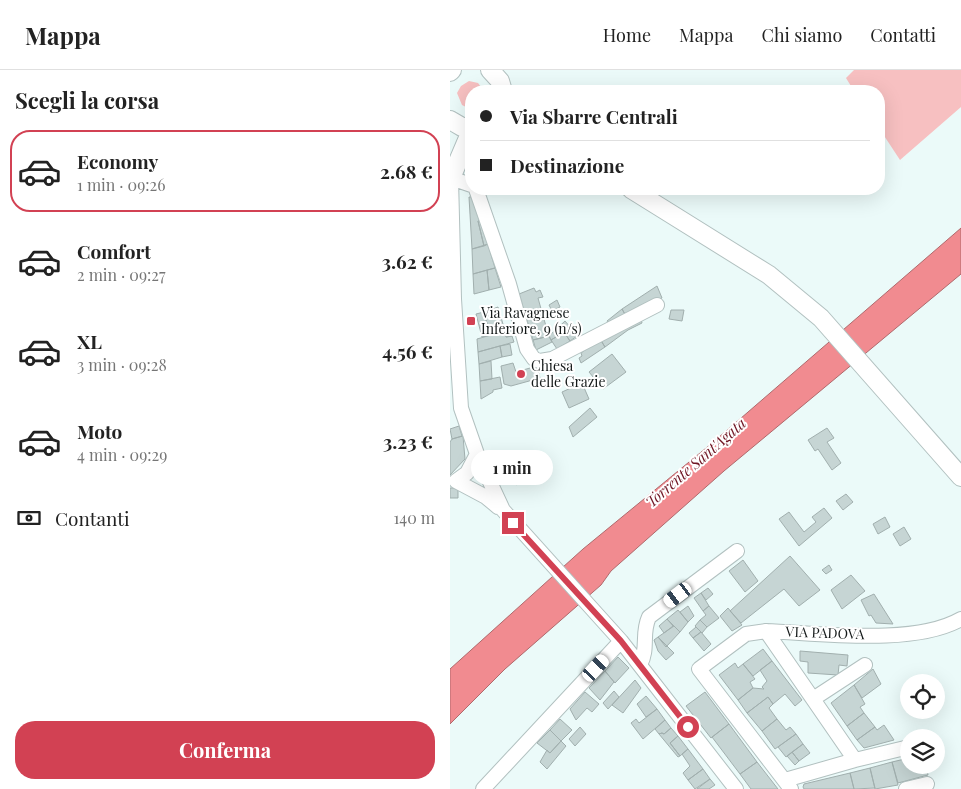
<!DOCTYPE html>
<html lang="it">
<meta charset="utf-8">
<style>
:root{--surface:#fff;--page:#f2f2f2;--text:#222;--muted:#767676;--line:#e0e0e0;--accent:#d24153}
body{margin:0;font-family:"Playfair Display",serif;background:var(--page);color:var(--text);height:100vh;display:flex;flex-direction:column;font-size:19px;white-space:nowrap}
*{box-sizing:border-box;margin:0}
p{font-size:16px;color:var(--muted)}
.icon{flex:none;width:28px;height:28px;fill:none;stroke:currentColor;stroke-width:2;stroke-linecap:round;stroke-linejoin:round}
.map{position:relative;flex:1;overflow:hidden}
.sheet{display:flex;flex-direction:column;background:var(--surface);width:450px}
.sheet>*{flex:none}
.top-card{position:absolute;left:15px;top:15px;width:420px;height:110px;border-radius:20px;box-shadow:0 5px 20px #0002;display:grid;align-content:center;height:110px;padding:0 15px;background:var(--surface)}
.fabs{position:absolute;left:450px;top:604px;display:grid;gap:10px}
.fabs a{display:grid;place-items:center;width:45px;height:45px;border-radius:50%;background:var(--surface);box-shadow:0 5px 20px #0002;font-size:25px}
.end{position:absolute;width:22px;height:22px;margin:-11px;border:6px solid #d24153;background:#fff;box-shadow:0 0 0 2px #fff}
.from{border-radius:50%}
.bubble{position:absolute;height:35px;border-radius:18px;background:var(--surface);box-shadow:0 5px 20px #0002;font-size:16px;font-weight:700;line-height:35px;text-align:center}
.car{position:absolute;width:15px;height:30px;margin:-15px -8px;border-radius:6px;box-shadow:0 0 4px 1px #0007;background:linear-gradient(#fff 24%,#345 0 40%,#fff 0 76%,#345 0 86%,#fff 0)}
.top-card b{display:flex;align-items:center;gap:18px;height:48px;font-size:19px}
.top-card b+b{border-top:1px solid var(--line)}
.top-card i{width:12px;height:12px;background:var(--text)}
ul{padding:0;list-style:none}
li{display:flex;align-items:center;gap:15px;height:82px;margin:0 10px 8px;padding:0 5px;border:2px solid transparent;border-radius:20px}
li div{flex:1}
li b{display:block;font-size:19px}
li em{font-style:normal;font-weight:700}
li.selected{border-color:var(--accent)}
li>.icon{width:45px;height:45px;stroke-width:1.5}
h2{padding:0 15px;font-size:22px;line-height:60px}
.pay{display:flex;align-items:center;gap:12px;height:55px;padding:0 15px;font-size:19px}
.pay p{margin-inline-start:auto}
.button{display:flex;gap:10px;margin-top:auto;padding:10px 15px}
.button a{flex:1;height:58px;border-radius:20px;background:var(--accent);color:#fff;font-size:20px;font-weight:700;line-height:58px;text-align:center}
header{display:flex;align-items:center;gap:30px;box-sizing:border-box;height:70px;padding:0 25px;background:var(--surface);border-bottom:1px solid var(--line)}
header strong{font-size:24px}
nav{display:flex;gap:28px;margin-inline-start:auto;font-size:18px}
main{display:flex;flex:1;min-height:0}
.map>svg:first-child{display:block}
.green{fill:#f7c0c1}
.water{fill:#f18b90;stroke:#af696c}
.building{fill:#c6d5d4;stroke:#a1afae}
.lines{fill:none;stroke-linecap:round;stroke-linejoin:round}
.minor-casing{stroke:#b2c1c0;stroke-width:16}
.major-casing{stroke:#b2c1c0;stroke-width:20}
.minor{stroke:#fff;stroke-width:14}
.major{stroke:#fff;stroke-width:18}
.route{stroke:#d24153;stroke-width:6}
.poi-dot{fill:#d24153;stroke:#fff;stroke-width:2}
.labels{text-anchor:middle;stroke-width:4;stroke-linejoin:round;paint-order:stroke}
.poi-label{font-size:14px;fill:#141919;stroke:#fff;text-anchor:start}
.street-label{font-size:14px;fill:#141919;stroke:#fff}
.water-label{font-size:15px;font-style:italic;fill:#701624;stroke:#fff}
</style>
<header>
<strong>Mappa</strong>
<nav><a>Home</a><a>Mappa</a><a>Chi siamo</a><a>Contatti</a></nav>
</header>
<main>
<section class="sheet">
<h2>Scegli la corsa</h2>
<ul>
<li class="selected"><svg class="icon" aria-label="car" viewBox="0 0 24 24"><path d="M5 17H2v-5l4-1 3-4h7l3 4 3 1v5h-3M9 17h6M6 11h13"/><circle cx="7" cy="17" r="2"/><circle cx="17" cy="17" r="2"/></svg><div><b>Economy</b><p>1 min · 09:26</p></div><em>2.68 €</em></li>
<li><svg class="icon" aria-label="car" viewBox="0 0 24 24"><path d="M5 17H2v-5l4-1 3-4h7l3 4 3 1v5h-3M9 17h6M6 11h13"/><circle cx="7" cy="17" r="2"/><circle cx="17" cy="17" r="2"/></svg><div><b>Comfort</b><p>2 min · 09:27</p></div><em>3.62 €</em></li>
<li><svg class="icon" aria-label="car" viewBox="0 0 24 24"><path d="M5 17H2v-5l4-1 3-4h7l3 4 3 1v5h-3M9 17h6M6 11h13"/><circle cx="7" cy="17" r="2"/><circle cx="17" cy="17" r="2"/></svg><div><b>XL</b><p>3 min · 09:28</p></div><em>4.56 €</em></li>
<li><svg class="icon" aria-label="car" viewBox="0 0 24 24"><path d="M5 17H2v-5l4-1 3-4h7l3 4 3 1v5h-3M9 17h6M6 11h13"/><circle cx="7" cy="17" r="2"/><circle cx="17" cy="17" r="2"/></svg><div><b>Moto</b><p>4 min · 09:29</p></div><em>3.23 €</em></li>
</ul>
<div class="pay"><svg class="icon" aria-label="cash" viewBox="0 0 24 24"><path d="M3 7h18v10H3z"/><circle cx="12" cy="12" r="2"/></svg>Contanti<p>140 m</p></div>
<div class="button"><a>Conferma</a></div>
</section>
<div class="map">
<svg width="511" height="719" viewBox="0 0 511 719">
<rect width="100%" height="100%" fill="#ebfaf9"/>
<path class="green" d="M404,0H511V37L450,90L429,58V21H404L396,8Z
M19,11L28,13L34,21H21L20,39L12,35L7,23L11,16Z"/>
<path class="water" d="M511,158V204L274,401L161,501L151,515L55,599L0,654V599L133,479L261,374Z"/>
<path class="building" d="M19,127H24L31,150L28,151L34,176L22,179Z
M31,150L38,174L34,176L28,151Z
M38,174L45,198L23,204L22,179Z
M45,198L51,217L39,220L37,200Z
M37,200L39,220L24,224L23,204Z
M207,216L212,228L176,246L172,239Z
M84,218L86,222L90,220L93,227L88,228L93,246L76,247L69,224Z
M107,230L110,237L102,241L99,235Z
M48,237L55,261L40,265L34,242Z
M172,239L176,246L159,254L157,251Z
M221,240H234L232,251L219,249Z
M34,242L40,265L32,267L26,244Z
M93,246L99,266L83,270L76,247Z
M191,249L192,253L178,260L155,277L150,269Z
M115,251L121,258L101,270L99,266Z
M124,255L130,264L120,271L114,262Z
M61,259L62,266L56,267L55,261Z
M55,261L56,267L62,266L64,272L28,282L27,269Z
M114,262L120,271L107,279L101,270Z
M99,266L102,272L86,280L83,270Z
M150,269L155,277L131,293L129,288L132,286L131,283Z
M60,274L62,285L52,287L50,276Z
M50,276L52,287L29,294L28,282Z
M162,284L176,302L153,319L139,302Z
M41,291L42,309L30,311L29,294Z
M63,293L66,302L87,296L90,308L61,316L54,314L51,296Z
M50,307L52,318L43,320V322L31,329L30,311Z
M132,313L139,329L119,338L112,322Z
M140,338L147,347L123,367L119,357Z
M9,356L12,366L2,369L0,359Z
M377,358L384,368L377,372L391,393L382,400L368,379L365,381L358,370Z
M13,366L15,389L0,405V372L2,369Z
M79,392L85,400L66,415L61,406Z
M0,418H8V428H0Z
M396,424L403,432L393,440L386,431Z
M374,438L382,448L349,476L329,449L339,442L354,462L366,452L362,447Z
M435,447L440,457L428,464L423,454Z
M454,457L461,469L450,476L443,464Z
M340,486L370,520L349,536L334,519L291,553L280,541Z
M293,490L308,511L295,522L279,501Z
M379,495L382,500L376,504L372,500Z
M401,505L415,521L392,539L381,520Z
M258,518L263,524L256,530L251,523Z
M251,523L259,536L253,541L244,528Z
M424,524L443,554L426,553L421,545L419,546L411,530Z
M238,536L244,546L238,552L230,542Z
M259,536L269,548L257,557L250,550L256,545L253,541Z
M278,538L292,555L282,561L270,546Z
M228,540L238,552L230,562L217,549Z
M217,549L223,556L214,563L209,556Z
M250,550L257,557L252,563L245,556Z
M224,556L230,562L216,577L208,567Z
M246,557L251,562L243,568L239,563Z
M251,562L261,574L254,581L243,568Z
M208,567L224,583L216,590L208,581L204,570Z
M313,579L322,591L303,606L293,594Z
M350,581L398,585L397,596L389,595L388,605L358,603V592L350,591Z
M168,587L179,598L165,613L155,601Z
M322,591L352,630L345,636L335,624L323,634L318,627L297,643L288,630L303,618L314,619L312,617L317,611L310,600Z
M285,593L288,598L293,594L305,609L300,612L303,618L288,630L269,605Z
M423,599L431,614L412,628L404,615Z
M155,601L164,612L150,630L139,618Z
M185,610L191,618L173,643L162,635Z
M404,615L415,634L410,637L414,643L397,656L381,633Z
M164,621L169,627L158,639L153,633Z
M135,622L149,634L142,642L137,638L126,650L120,639Z
M255,622L279,654L261,668L236,636Z
M196,626L207,639L196,647L187,634Z
M318,627L323,634L319,638L327,649L312,661L297,643Z
M207,639L215,650L193,669L181,653L186,649L189,653Z
M414,643L425,657L407,670L397,656Z
M110,649L122,660L111,671L100,660Z
M327,649L336,660L340,657L346,664L325,679L312,661Z
M215,650L221,658L214,664L212,663L209,664L205,659Z
M279,654L307,692L290,704L262,667Z
M434,655L444,670L414,678L407,670L425,657L427,660Z
M130,657L136,664L125,676L119,669Z
M221,658L228,666L220,673L230,686L228,687L209,664L212,663L214,664Z
M100,660L111,671L100,683L87,673Z
M346,664L353,674L336,687L328,677Z
M228,666L238,679L230,686L220,673Z
M111,671L116,676L97,699L90,692L97,680L100,683Z
M353,674L360,683L349,691L342,682Z
M238,679L253,699L238,710L233,703L240,696L232,684Z
M342,682L349,691L345,695L337,686Z
M459,688V695H476L478,705L448,713L442,692Z
M307,692L328,719H301L290,704Z
M442,692L448,715L425,719L420,698Z
M420,698L425,718L404,719L400,703Z
M253,699L260,709L245,719L238,710Z
M400,703L404,719H354L353,717L354,714Z
M260,709L265,715L259,719H247Z"/>
<g class="lines">
<g class="minor-casing">
<path id="minor" d="M21,115L1,108L4,229L11,338L27,384L53,440L171,571L286,719
M26,119L59,214L77,279L84,289L90,291L102,289L207,235
M27,384L17,403L6,411L36,427L48,437
M316,561L405,690
M190,595C199,578 191,564 199,547L287,481
M363,629L415,595
M335,710L405,690L459,677
M33,719L171,571
M341,719L249,599L296,564L316,561C370,563 464,576 511,549
M456,719L477,714"/>
</g>
<g class="major-casing">
<path id="major" d="M40,0L50,11L53,21
M0,2L2,0
M0,50L12,57H21
M1,108L21,61
M181,119L319,205L371,248L511,407"/>
</g>
<use href="#minor" class="minor"/>
<use href="#major" class="major"/>
</g>
<g class="lines">
<path class="route" d="M63,453L171,571L238,657"/>
</g>
<g class="poi-dot">
<rect x="16" y="246" width="10" height="10" rx="2.5"/>
<circle cx="71" cy="304" r="5"/>
</g>
<g class="labels">
<g class="poi-label">
<text x="31" y="248">Via Ravagnese<tspan x="31" dy="16">Inferiore, 9 (n/s)</tspan></text>
<text x="81" y="301">Chiesa<tspan x="81" dy="16">delle Grazie</tspan></text>
</g>
<g class="street-label">
<text transform="translate(375 563) rotate(2)" y="5">VIA PADOVA</text>
</g>
<g class="water-label">
<text transform="translate(246 393) rotate(-41)" y="5">Torrente Sant'Agata</text>
</g>
</g>
</svg>
<div class="fabs">
<a><svg class="icon" aria-label="locate" viewBox="0 0 24 24"><circle cx="12" cy="12" r="6"/><path d="M12 2v4M12 18v4M2 12h4M18 12h4"/></svg></a>
<a><svg class="icon" aria-label="layers" viewBox="0 0 24 24"><path d="M12 4l9 5-9 5-9-5zM3 14l9 5 9-5"/></svg></a>
</div>
<i class="end from" style="left:238px;top:657px"></i>
<i class="end" style="left:63px;top:453px"></i>
<div class="bubble" style="left:21px;top:380px;width:82px">1 min</div>
<i class="car" style="left:228px;top:525px;rotate:233deg"></i>
<i class="car" style="left:146px;top:598px;rotate:43deg"></i>
<div class="top-card">
<b><i class="from"></i>Via Sbarre Centrali</b>
<b><i></i>Destinazione</b>
</div>
</div>
</main>
